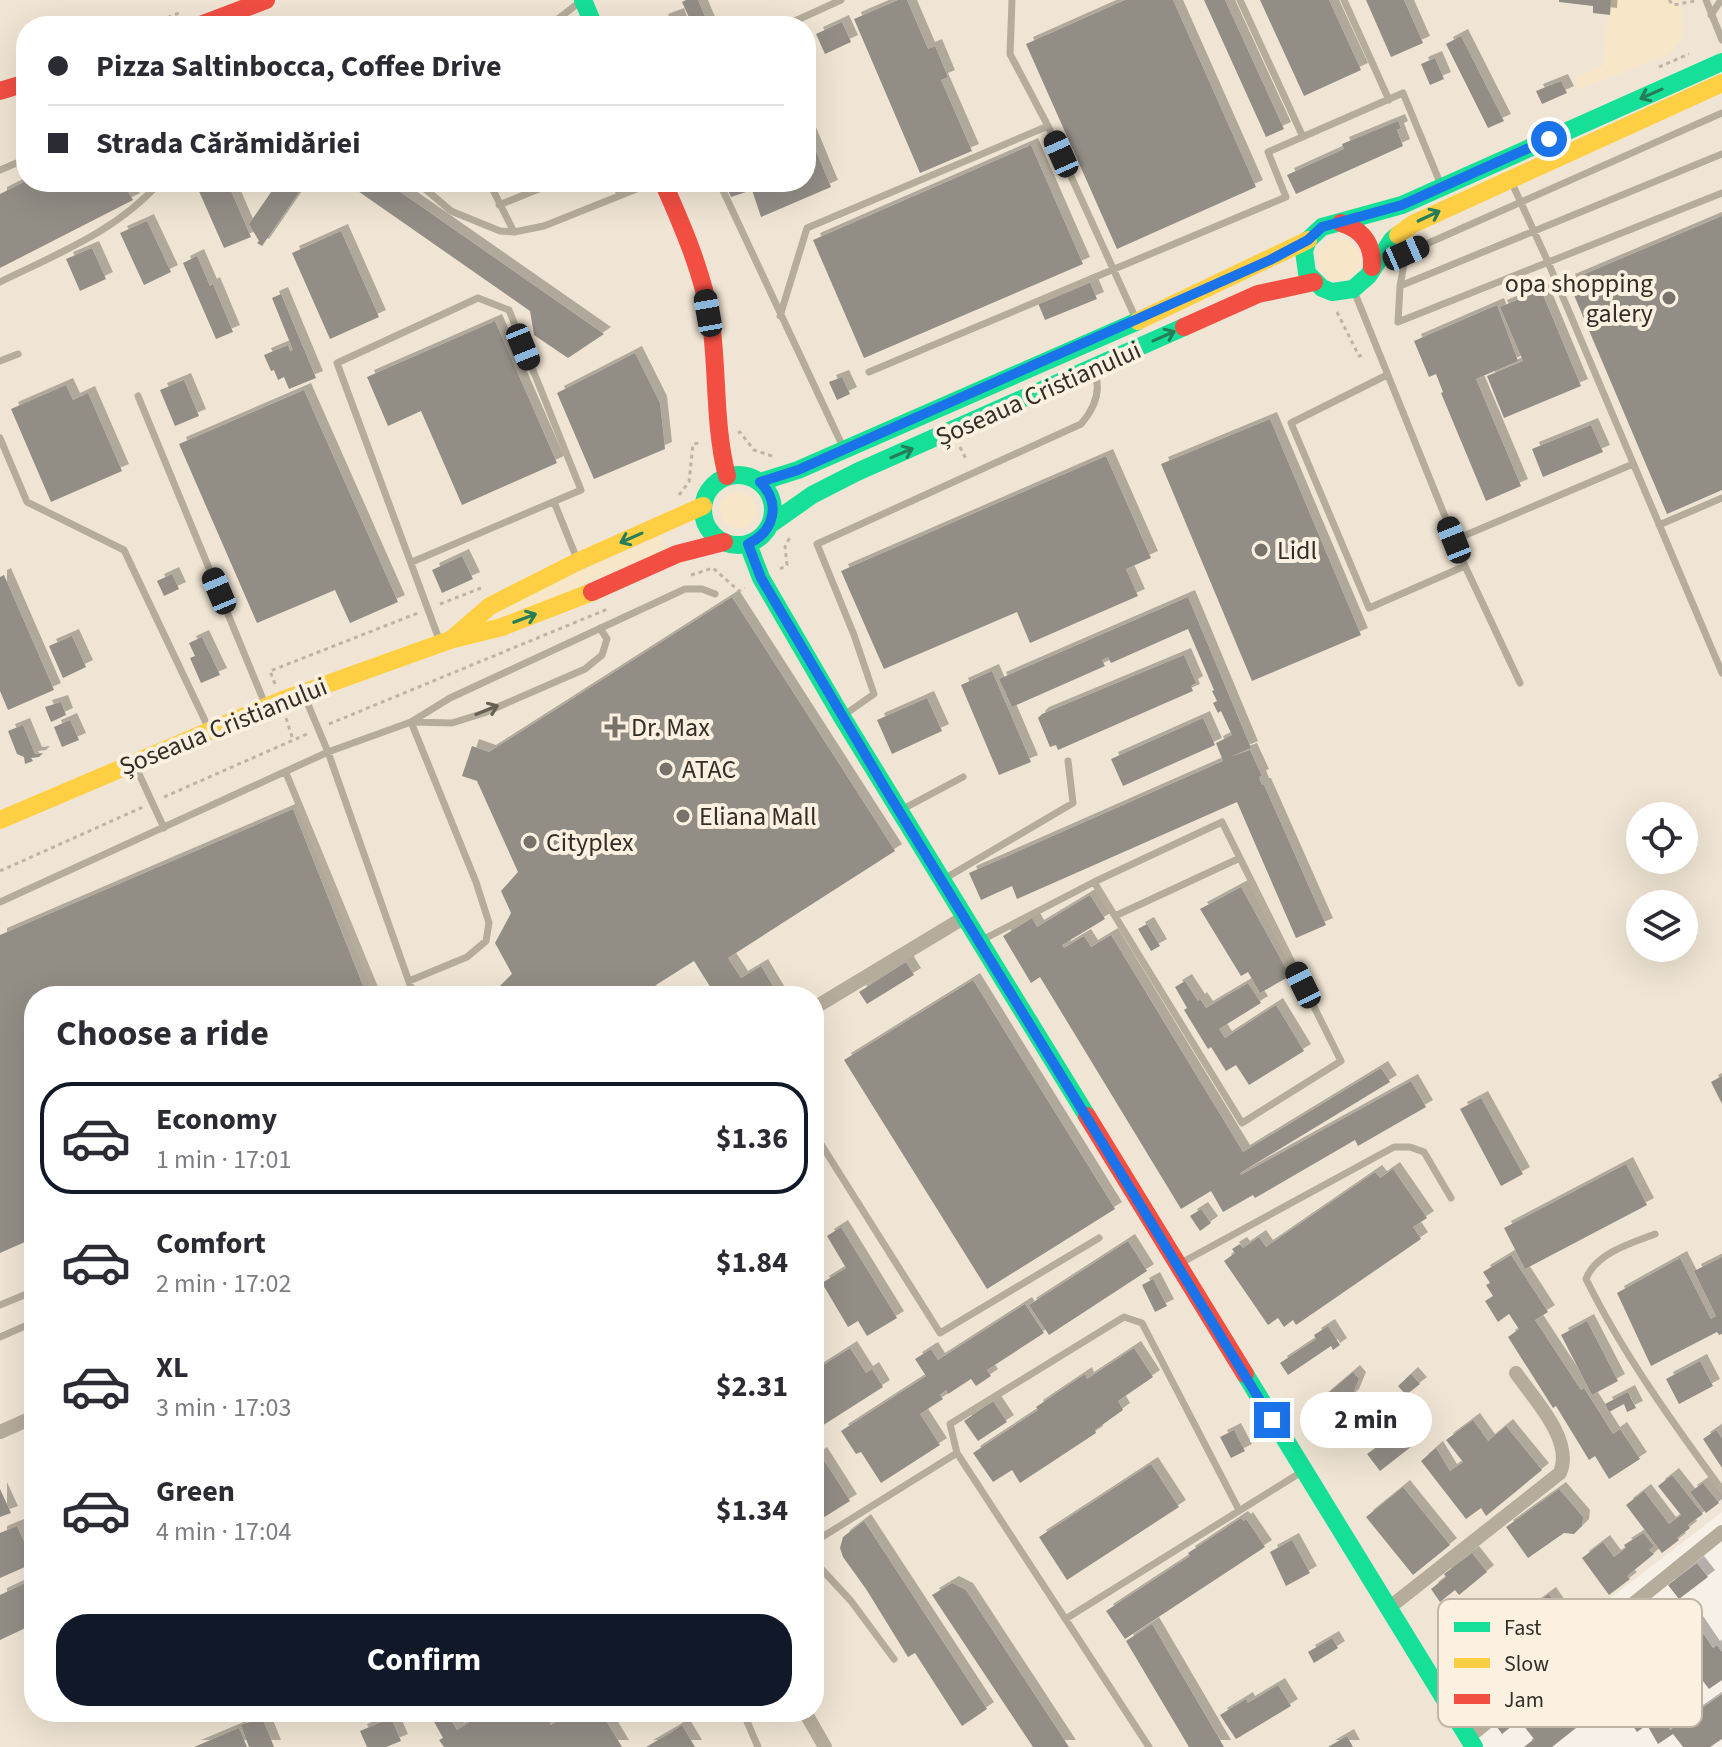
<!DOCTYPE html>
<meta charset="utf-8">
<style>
:root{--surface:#fff;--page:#f7f7f7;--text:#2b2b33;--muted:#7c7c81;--line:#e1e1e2;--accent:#111827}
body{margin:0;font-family:"Source Sans 3",sans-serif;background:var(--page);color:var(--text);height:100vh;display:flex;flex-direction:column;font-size:30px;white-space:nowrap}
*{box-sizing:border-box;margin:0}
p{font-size:26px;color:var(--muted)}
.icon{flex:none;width:44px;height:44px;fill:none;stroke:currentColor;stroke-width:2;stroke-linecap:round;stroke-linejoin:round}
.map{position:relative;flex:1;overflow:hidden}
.drawer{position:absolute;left:24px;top:986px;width:800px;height:736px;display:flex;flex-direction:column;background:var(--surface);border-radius:32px;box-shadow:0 8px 32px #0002}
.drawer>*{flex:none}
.hud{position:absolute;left:16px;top:16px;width:800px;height:176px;border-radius:32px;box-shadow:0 8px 32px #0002;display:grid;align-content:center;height:176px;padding:0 32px;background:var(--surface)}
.tools{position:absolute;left:1626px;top:802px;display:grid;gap:16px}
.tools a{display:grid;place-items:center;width:72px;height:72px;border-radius:50%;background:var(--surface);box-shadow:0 8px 32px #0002;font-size:40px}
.end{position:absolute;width:36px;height:36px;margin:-18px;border:10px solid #1a73e8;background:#fff;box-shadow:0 0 0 4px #fff}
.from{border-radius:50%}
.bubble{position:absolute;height:56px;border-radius:28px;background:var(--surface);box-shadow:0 8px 32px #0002;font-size:26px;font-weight:700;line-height:56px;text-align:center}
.car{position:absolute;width:24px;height:48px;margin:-24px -12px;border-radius:10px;box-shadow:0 0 6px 2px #0007;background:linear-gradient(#222 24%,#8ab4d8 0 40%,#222 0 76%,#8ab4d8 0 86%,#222 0)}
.hud b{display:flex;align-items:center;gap:28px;height:76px;font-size:30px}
.hud b+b{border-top:2px solid var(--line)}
.hud i{width:20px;height:20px;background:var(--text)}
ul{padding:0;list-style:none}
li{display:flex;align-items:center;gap:24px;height:112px;margin:0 16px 12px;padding:0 16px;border:4px solid transparent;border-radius:32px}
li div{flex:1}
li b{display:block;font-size:30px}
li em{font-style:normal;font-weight:700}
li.selected{border-color:var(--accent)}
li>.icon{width:72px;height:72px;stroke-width:1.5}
h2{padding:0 32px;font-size:36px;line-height:96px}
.button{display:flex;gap:16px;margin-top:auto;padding:16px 32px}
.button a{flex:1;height:92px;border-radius:32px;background:var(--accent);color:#fff;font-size:32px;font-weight:700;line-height:92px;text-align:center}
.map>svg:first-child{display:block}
.built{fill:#f0e5d4;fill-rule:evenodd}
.green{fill:#f8e6c8}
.building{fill:#928e86;filter:url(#shadow)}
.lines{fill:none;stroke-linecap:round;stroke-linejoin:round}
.path{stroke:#bcb4a9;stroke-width:3;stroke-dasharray:4 4;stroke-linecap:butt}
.lane{stroke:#b5ac9b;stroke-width:7}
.street{stroke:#b5ac9b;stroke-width:14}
.fast{stroke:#16e098;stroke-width:18}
.slow{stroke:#ffcf43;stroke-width:18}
.jam{stroke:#f24e42;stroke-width:18}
.oneway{stroke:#257e5a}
.oneway2{stroke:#666055}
.route{stroke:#1a73e8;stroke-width:10}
.poi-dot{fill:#77726a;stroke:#fcf1e0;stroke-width:3}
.labels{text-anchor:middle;stroke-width:8;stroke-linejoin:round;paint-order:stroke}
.poi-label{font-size:26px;fill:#322e27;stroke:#fcf1e0;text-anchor:start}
.street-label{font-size:26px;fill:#322e27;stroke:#fcf1e0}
.key{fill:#fcf1e0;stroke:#bfb6a8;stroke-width:2}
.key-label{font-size:22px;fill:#322e27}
</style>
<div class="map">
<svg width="1722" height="1747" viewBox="0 0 1722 1747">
<defs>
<filter id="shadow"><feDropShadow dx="7" dy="-7" stdDeviation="0" flood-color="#0004"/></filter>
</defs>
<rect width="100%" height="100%" fill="#f6f0e6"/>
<path class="built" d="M0,0H1722V1512L1465,1710L1480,1747H0ZM26,26H806V182H26ZM1640,816H1684V860H1640ZM1640,904H1684V948H1640ZM34,996H814V1712H34Z"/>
<path class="green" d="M1610,0H1679C1683,24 1689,38 1668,54L1578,90L1575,77L1603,66Z
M1318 260a21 21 0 1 1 42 0a21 21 0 1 1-42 0Z
M720 510a18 18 0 1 1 36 0a18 18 0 1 1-36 0Z
M661,536L666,549L518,613L478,627L525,596Z"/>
<path class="building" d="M686,0H698L709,26H693L682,2Z
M898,0H907L928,49L935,46L948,77L941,80L972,151L920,173L854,19Z
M1125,0H1173L1256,187L1117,249L1026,44Z
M1204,0H1225L1284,129L1266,137Z
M1260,0H1329L1361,70L1304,96Z
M1366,0H1404L1423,43L1391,57Z
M1559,0H1611L1610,15L1593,13V6L1559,2Z
M677,15L681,26H663L661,21Z
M842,22L851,42L825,54L816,34Z
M1461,36L1504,121L1488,128L1446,44Z
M1435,58L1444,79L1430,85L1421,64Z
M1561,81L1567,93L1542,104L1536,91Z
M1398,121L1401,128L1397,130L1403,146L1296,194L1287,175L1344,149L1342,144Z
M806,127L831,187L761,217L752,190L731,197L725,184L730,182H806Z
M1031,145L1083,264L864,358L813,240Z
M26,181L122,182L133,200L0,268V194Z
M215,182H227L251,237L224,248L198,189Z
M278,182H306L262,246L257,243L259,241L249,224Z
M345,182H386L604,334L568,358L534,335L530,311Z
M1722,216V490L1667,514L1568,281Z
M147,221L171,272L144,285L120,233Z
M341,231L379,317L330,339L292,253Z
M92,248L106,279L80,291L66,259Z
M197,256L210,286L213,284L233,332L216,339L183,263Z
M1089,280L1097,299L1045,320L1038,303Z
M1541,290L1581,386L1504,418L1487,376L1523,361L1500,307Z
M281,294L316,378L289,389L284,377L278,380L274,370L271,371L264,355L288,345L290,351L293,350L272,298Z
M1497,305L1518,361L1476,379L1521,486L1486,501L1441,393L1443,392L1436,374L1429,377L1414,341Z
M495,321L557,463L462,505L421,411L388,426L367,377Z
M635,353L660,403L665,449L594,479L557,393Z
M842,377L850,394L837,400L829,382Z
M184,380L199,416L175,426L160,390Z
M66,385L73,400L88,393L122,471L51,502L11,409Z
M304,390L398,602L350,623L335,590L257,623L179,444Z
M1270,419L1361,635L1252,681L1161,464Z
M1591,425L1603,452L1543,477L1532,449Z
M1106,456L1151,558L1126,569L1138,596L1030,643L1017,612L884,669L841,571Z
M462,556L473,579L442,593L432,570Z
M172,574L179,589L164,596L157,581Z
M4,575L54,690L8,710L0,691V577Z
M732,597L895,851L728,958L741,978L761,966L779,996H716L694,961L648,990L652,996H490L512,974L495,943L511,913L501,891L518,872L477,781L462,776L472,746L489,752Z
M1188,597L1251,748L1230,757L1250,750L1262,776L1259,777L1262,785H1264L1326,925L1296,938L1237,802L1017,899L1012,886L981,900L969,873L1223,761L1216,743L1232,735L1221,711L1218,713L1213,703L1217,701L1212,691L1214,690L1188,629L1111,663L1108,657L1102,660L1105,666L1012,707L999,679Z
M72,636L86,667L63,678L49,646Z
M202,637L220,675L201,683L190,658L195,656L189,643Z
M1184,655L1196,683L1191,686L1193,691L1058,750L1056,745L1050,747L1038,718L1042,714Z
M992,671L1031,762L999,775L961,685Z
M927,698L942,731L892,754L877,720Z
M61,702L66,715L51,722L45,707Z
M1203,718L1215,745L1123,786L1111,759Z
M70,720L79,740L62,747L54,727Z
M23,725L35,754L43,753L39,757L31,758L33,761L25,764L24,757L17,754L8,731Z
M293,809L367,996H34V1238L0,1253V935Z
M1241,887L1290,976L1260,993L1248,972L1241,976L1200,909Z
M1090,895L1105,919L1062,945L1064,948L1084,936L1091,947L1111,935L1243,1152L1381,1068L1390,1082L1240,1173L1241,1175L1411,1081L1426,1107L1358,1146L1355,1140L1255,1198L1253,1195L1223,1212L1211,1191L1181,1209L1040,977L1031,983L1003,936L1032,918L1037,927Z
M1147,924L1160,946L1151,951L1138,929Z
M906,962L914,975L867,1004L859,992Z
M973,980L1115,1209L987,1289L844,1060Z
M1185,981L1198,1001L1200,999L1206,1008L1248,983L1261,1003L1219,1029L1225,1038L1276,1005L1304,1051L1249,1085L1236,1065L1226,1071L1211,1047L1208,1049L1184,1010L1187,1008L1175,987Z
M1722,1076V1104L1711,1082Z
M1481,1098L1523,1174L1501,1186L1460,1109Z
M1626,1164L1647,1205L1525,1269L1504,1228Z
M1393,1169L1427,1218L1413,1227L1421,1239L1296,1325L1293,1320L1284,1327L1278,1318L1268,1325L1224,1261L1235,1253L1232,1249L1240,1244L1243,1248L1259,1237L1266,1247L1375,1172L1380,1178Z
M1201,1209L1211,1223L1200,1231L1190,1216Z
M841,1227L897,1318L867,1336L858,1321L848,1327L822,1283L846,1268L827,1236Z
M1128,1241L1147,1271L1049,1335L1029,1305Z
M1511,1255L1548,1312L1535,1320L1581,1390L1584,1388L1613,1434L1620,1429L1640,1459L1609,1479L1595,1456L1589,1460L1556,1406L1553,1408L1508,1337L1519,1329L1509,1314L1498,1322L1485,1301L1493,1296L1486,1285L1490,1283L1483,1272Z
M1722,1257V1334L1719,1335L1717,1332L1651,1366L1617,1293L1680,1258L1711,1319L1716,1316L1694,1271Z
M1153,1279L1167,1306L1155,1312L1142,1285Z
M1025,1304L1044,1333L987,1370L991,1376L976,1386L971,1379L948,1394L946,1390L940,1395L943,1399L920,1414L940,1445L881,1483L861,1452L856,1454L841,1431L926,1376L915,1359L931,1349L938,1360Z
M1587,1321L1618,1381L1592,1395L1561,1335Z
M1328,1326L1340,1345L1333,1350L1331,1346L1288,1375L1280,1363L1316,1339L1314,1335Z
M850,1348L866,1373L872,1369L883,1387L814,1431V1371Z
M1134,1348L1153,1377L1118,1401L1123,1410L1095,1430L1096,1433L1020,1483L1012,1470L993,1482L973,1453L1038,1410L1036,1407L1085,1374L1087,1379Z
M1700,1361L1713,1386L1679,1404L1666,1379Z
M1353,1372L1359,1379L1352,1396L1320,1426L1307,1411Z
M1411,1374L1420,1384L1406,1395L1398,1386Z
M1628,1392L1636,1408L1627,1412L1624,1404L1609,1412L1605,1404Z
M1379,1400L1393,1418L1367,1439L1353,1421Z
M993,1401L1007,1422L978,1441L964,1421Z
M1473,1420L1488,1441L1506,1426L1542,1470L1486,1516L1481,1508L1466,1519L1421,1461L1436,1448L1450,1471L1463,1462L1446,1440Z
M1404,1427L1416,1443L1380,1471L1367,1454Z
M1234,1430L1245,1451L1231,1458L1220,1437Z
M1716,1430L1722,1438V1468L1703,1439Z
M820,1454L850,1501L818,1521L814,1515V1458Z
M1151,1464L1179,1507L1067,1580L1039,1537Z
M1672,1475L1703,1514L1688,1525L1690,1528L1677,1538L1679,1540L1662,1553L1626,1505L1644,1491L1669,1524L1681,1515L1658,1486Z
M1703,1483L1719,1503L1706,1513L1690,1492Z
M1403,1487L1450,1545L1413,1575L1366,1517Z
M0,1489L11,1513L0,1517Z
M1559,1489L1583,1517L1582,1526L1574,1534L1564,1533L1528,1558L1506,1527Z
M1241,1518L1244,1521L1246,1519L1265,1547L1125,1639L1106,1611L1190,1556L1188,1553Z
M864,1521L987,1709L962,1726L915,1653L908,1657L866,1589L843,1557L840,1548L843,1537Z
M17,1526L34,1563L0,1578V1533Z
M1643,1533L1654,1546L1649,1550L1654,1554L1627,1576L1630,1579L1609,1595L1582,1558L1603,1542L1614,1557L1626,1548L1624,1545Z
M1292,1540L1310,1573L1286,1586L1270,1552Z
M1472,1553L1487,1572L1459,1595L1455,1590L1440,1602L1431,1589L1446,1577L1444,1574Z
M1697,1563L1708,1577L1679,1599L1668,1585Z
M34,1579V1624L0,1640V1595Z
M952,1583L966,1590L1069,1747H1033L932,1595Z
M1549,1594L1570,1625L1566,1627L1563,1622L1560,1624L1552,1612L1537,1626L1545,1638L1527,1650L1506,1625L1487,1639L1479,1627L1500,1612L1508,1624Z
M1690,1614L1713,1648L1717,1645L1722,1652V1680L1709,1689L1700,1677L1698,1678L1666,1630Z
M1152,1624L1224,1747H1189L1126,1641Z
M1608,1632L1670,1730L1722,1694V1739L1710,1747H1683L1673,1734L1658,1744L1647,1725L1637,1732L1582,1651Z
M1332,1638L1338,1648L1314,1663L1308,1652Z
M1278,1685L1291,1706L1236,1739L1220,1715L1246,1699L1248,1703Z
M1517,1705L1525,1716L1502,1734L1494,1723Z
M1543,1710L1553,1723L1565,1714L1576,1728L1552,1747H1524L1534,1739L1523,1725Z
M255,1712H277L262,1717L274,1747H249L241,1725L257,1719Z
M443,1712H446L457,1730L486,1712H543L551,1725L573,1712H601L622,1747H444L439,1740L443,1738L432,1718Z
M391,1718L401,1741L386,1747H367L360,1731Z
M682,1725L695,1747H646L672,1732Z
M239,1728L247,1747H194Z
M1347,1736L1353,1747H1328Z"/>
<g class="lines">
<path class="path" d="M1669,0L1673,5L1695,1
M145,26L182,12
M1659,67L1689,54
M1337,312L1359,356L1365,354
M738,433L740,432L754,450L772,456
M960,447L967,461
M679,495L689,482L693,444L699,443
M780,569L787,565L785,547L791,535
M691,575L713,568L739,591L745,588
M440,604L481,588
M275,684L270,671L418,613
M286,718L293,740
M329,724L610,608
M164,797L307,734
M0,871L143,807"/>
<path class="lane" d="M1012,0L1010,54L1048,126L1136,319
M1240,0L1303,137
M1344,0L1389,100
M1706,0L1722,40
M1711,15L1721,0
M549,26L581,1
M784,26L841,0
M1722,154L1400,286L1398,322L1722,193
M0,170L26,159
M1511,181L1548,262L1722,673
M417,182L451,211L500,231L514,232L544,226L654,182
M489,182L514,232
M615,182L620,195
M719,182L843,447
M499,205L556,182
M0,282C57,254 117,231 160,182
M1400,286L1406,253L1722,113
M1354,291L1465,566L1520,683
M780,316L807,228L1048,126
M0,361L18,354
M869,372L1286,197L1268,152L1403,93L1441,185
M1387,375L1291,423L1369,608L1465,566
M138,396L265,704
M0,438L27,502L124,550L208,727
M554,502L577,559
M1659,525L1722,498
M1454,540L1633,464
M412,562L581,490L509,310L478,298L337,363L440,642
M304,695L328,752L414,996
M844,715L874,694L854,635L817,544L1081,424C1095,408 1102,390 1094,370
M134,763L164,828
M286,773L378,996
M901,810L963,777
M944,879L1073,803L1068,761
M0,902L328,752L411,722L450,698L685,589H702L715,594
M1115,916L1240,858
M982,940L1094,882L1222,822L1341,1061L1242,1123L1094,882
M409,981L467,957L486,941L489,923L476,882L411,722L452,723L484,713L585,669L602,655L607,639L600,628
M814,1133L940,1333L1099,1238
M1655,1234C1631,1243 1596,1253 1586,1279C1623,1354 1673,1423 1722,1490
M1179,1264L1394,1147H1410L1424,1152L1451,1198
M0,1305L34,1291
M0,1337L34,1322
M814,1542L957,1453
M814,1561L851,1601L894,1659
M1067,1618L1303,1471
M743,1712L758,1747
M1149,1747L957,1453L950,1424L1124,1317L1142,1323L1239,1510"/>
<path class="street" d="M814,1008L965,917
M0,1432L34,1417
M1390,1607L1560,1473C1574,1440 1534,1399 1516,1373
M805,1712L825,1747
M1470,1736L1722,1532"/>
<path class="fast" d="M583,0L594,26
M1398,235L1392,240L1368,276L1353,289L1332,292L1322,288L1307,273L1304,251L1308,240L1322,227L1402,205L1722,62
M703 510a35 35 0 1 1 70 0a35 35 0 1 1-70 0Z
M760,482L798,470L1138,321
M771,524L812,495L857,472L1184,327
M748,544L761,578L842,717L1087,1116
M1245,1374L1474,1747"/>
<path class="slow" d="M1398,235L1413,224L1722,83
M1138,321L1308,240
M453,638L490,606L577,562L703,506
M0,820L280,701L450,640L502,627L592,592"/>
<path class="jam" d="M198,26L266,0
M0,91L26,83
M663,182C683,227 703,273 711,322C718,374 714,426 727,476
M1341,223C1363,230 1373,244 1372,267
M1184,327L1258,294L1314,282
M592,592L677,554L724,542
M1087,1116L1245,1374"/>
</g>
<defs><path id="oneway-shaft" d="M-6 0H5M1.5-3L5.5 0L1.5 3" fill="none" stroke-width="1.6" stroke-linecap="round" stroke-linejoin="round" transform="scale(2)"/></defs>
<g class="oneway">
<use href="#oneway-shaft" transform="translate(1651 94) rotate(156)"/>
<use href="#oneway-shaft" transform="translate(1429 216) rotate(-25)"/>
<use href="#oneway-shaft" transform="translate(1164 336) rotate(-24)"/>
<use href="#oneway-shaft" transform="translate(902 453) rotate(-23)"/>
<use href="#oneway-shaft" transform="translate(631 538) rotate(156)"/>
<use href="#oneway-shaft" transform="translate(525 618) rotate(-21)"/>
</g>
<use class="oneway2" href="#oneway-shaft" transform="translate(487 710) rotate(-22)"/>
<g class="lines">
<path class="route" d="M1272,1420L885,788L761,578L748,544C775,531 781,503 760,482L798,470L1270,260L1308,240L1322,227L1402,205L1549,139"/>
</g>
<g class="poi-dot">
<circle cx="1669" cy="298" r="8"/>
<circle cx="1261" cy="550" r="8"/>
<path d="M611 715h8v8h8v8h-8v8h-8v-8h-8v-8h8z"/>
<circle cx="666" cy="769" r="8"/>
<circle cx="683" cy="816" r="8"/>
<circle cx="530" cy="842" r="8"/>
</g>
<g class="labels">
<g class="poi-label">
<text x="1653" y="292" text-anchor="end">opa shopping<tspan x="1653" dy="30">galery</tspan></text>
<text x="1277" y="559">Lidl</text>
<text x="631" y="736">Dr. Max</text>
<text x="682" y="778">ATAC</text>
<text x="699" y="825">Eliana Mall</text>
<text x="546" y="851">Cityplex</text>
</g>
<g class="street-label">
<text transform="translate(1038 393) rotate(-24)" y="9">Șoseaua Cristianului</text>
<text transform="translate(223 726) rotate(-22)" y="9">Șoseaua Cristianului</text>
</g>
</g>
<rect x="1438" y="1599" width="264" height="128" rx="12" class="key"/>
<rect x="1454" y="1622" width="36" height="10" fill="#16e098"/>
<rect x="1454" y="1658" width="36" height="10" fill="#ffcf43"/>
<rect x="1454" y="1694" width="36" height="10" fill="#f24e42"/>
<g class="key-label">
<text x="1504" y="1635">Fast</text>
<text x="1504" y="1671">Slow</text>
<text x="1504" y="1707">Jam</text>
</g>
</svg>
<div class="tools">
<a><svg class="icon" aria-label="locate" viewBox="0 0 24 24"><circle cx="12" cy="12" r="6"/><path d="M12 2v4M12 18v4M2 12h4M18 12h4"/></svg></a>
<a><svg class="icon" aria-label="layers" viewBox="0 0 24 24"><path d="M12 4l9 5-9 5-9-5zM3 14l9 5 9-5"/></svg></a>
</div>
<i class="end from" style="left:1549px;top:139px"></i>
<i class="end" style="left:1272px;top:1420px"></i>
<div class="bubble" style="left:1300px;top:1392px;width:132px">2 min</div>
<i class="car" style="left:1061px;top:154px;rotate:336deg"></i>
<i class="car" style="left:1406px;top:253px;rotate:66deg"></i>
<i class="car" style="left:708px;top:313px;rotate:350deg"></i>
<i class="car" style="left:523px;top:347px;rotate:158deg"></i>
<i class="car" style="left:1454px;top:540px;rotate:338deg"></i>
<i class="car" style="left:219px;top:591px;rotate:337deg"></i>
<i class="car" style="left:1303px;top:985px;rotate:334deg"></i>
<div class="hud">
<b><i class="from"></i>Pizza Saltinbocca, Coffee Drive</b>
<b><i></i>Strada Cărămidăriei</b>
</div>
<section class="drawer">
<h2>Choose a ride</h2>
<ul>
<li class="selected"><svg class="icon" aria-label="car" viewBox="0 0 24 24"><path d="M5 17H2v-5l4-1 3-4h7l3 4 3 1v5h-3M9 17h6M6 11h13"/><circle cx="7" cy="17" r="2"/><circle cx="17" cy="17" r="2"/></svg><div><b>Economy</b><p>1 min · 17:01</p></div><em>$1.36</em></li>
<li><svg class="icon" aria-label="car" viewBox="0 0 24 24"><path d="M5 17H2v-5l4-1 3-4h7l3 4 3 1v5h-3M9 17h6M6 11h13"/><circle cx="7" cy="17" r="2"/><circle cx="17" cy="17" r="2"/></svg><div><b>Comfort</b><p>2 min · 17:02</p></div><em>$1.84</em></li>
<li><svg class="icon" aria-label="car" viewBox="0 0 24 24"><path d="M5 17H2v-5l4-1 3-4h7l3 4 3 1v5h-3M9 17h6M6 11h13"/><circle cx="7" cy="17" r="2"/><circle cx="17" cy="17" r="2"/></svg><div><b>XL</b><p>3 min · 17:03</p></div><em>$2.31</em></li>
<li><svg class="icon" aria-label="car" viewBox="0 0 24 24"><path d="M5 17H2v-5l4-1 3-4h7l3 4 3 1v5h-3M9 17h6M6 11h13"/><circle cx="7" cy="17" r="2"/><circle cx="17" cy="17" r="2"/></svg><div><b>Green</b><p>4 min · 17:04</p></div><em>$1.34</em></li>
</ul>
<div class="button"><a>Confirm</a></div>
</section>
</div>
